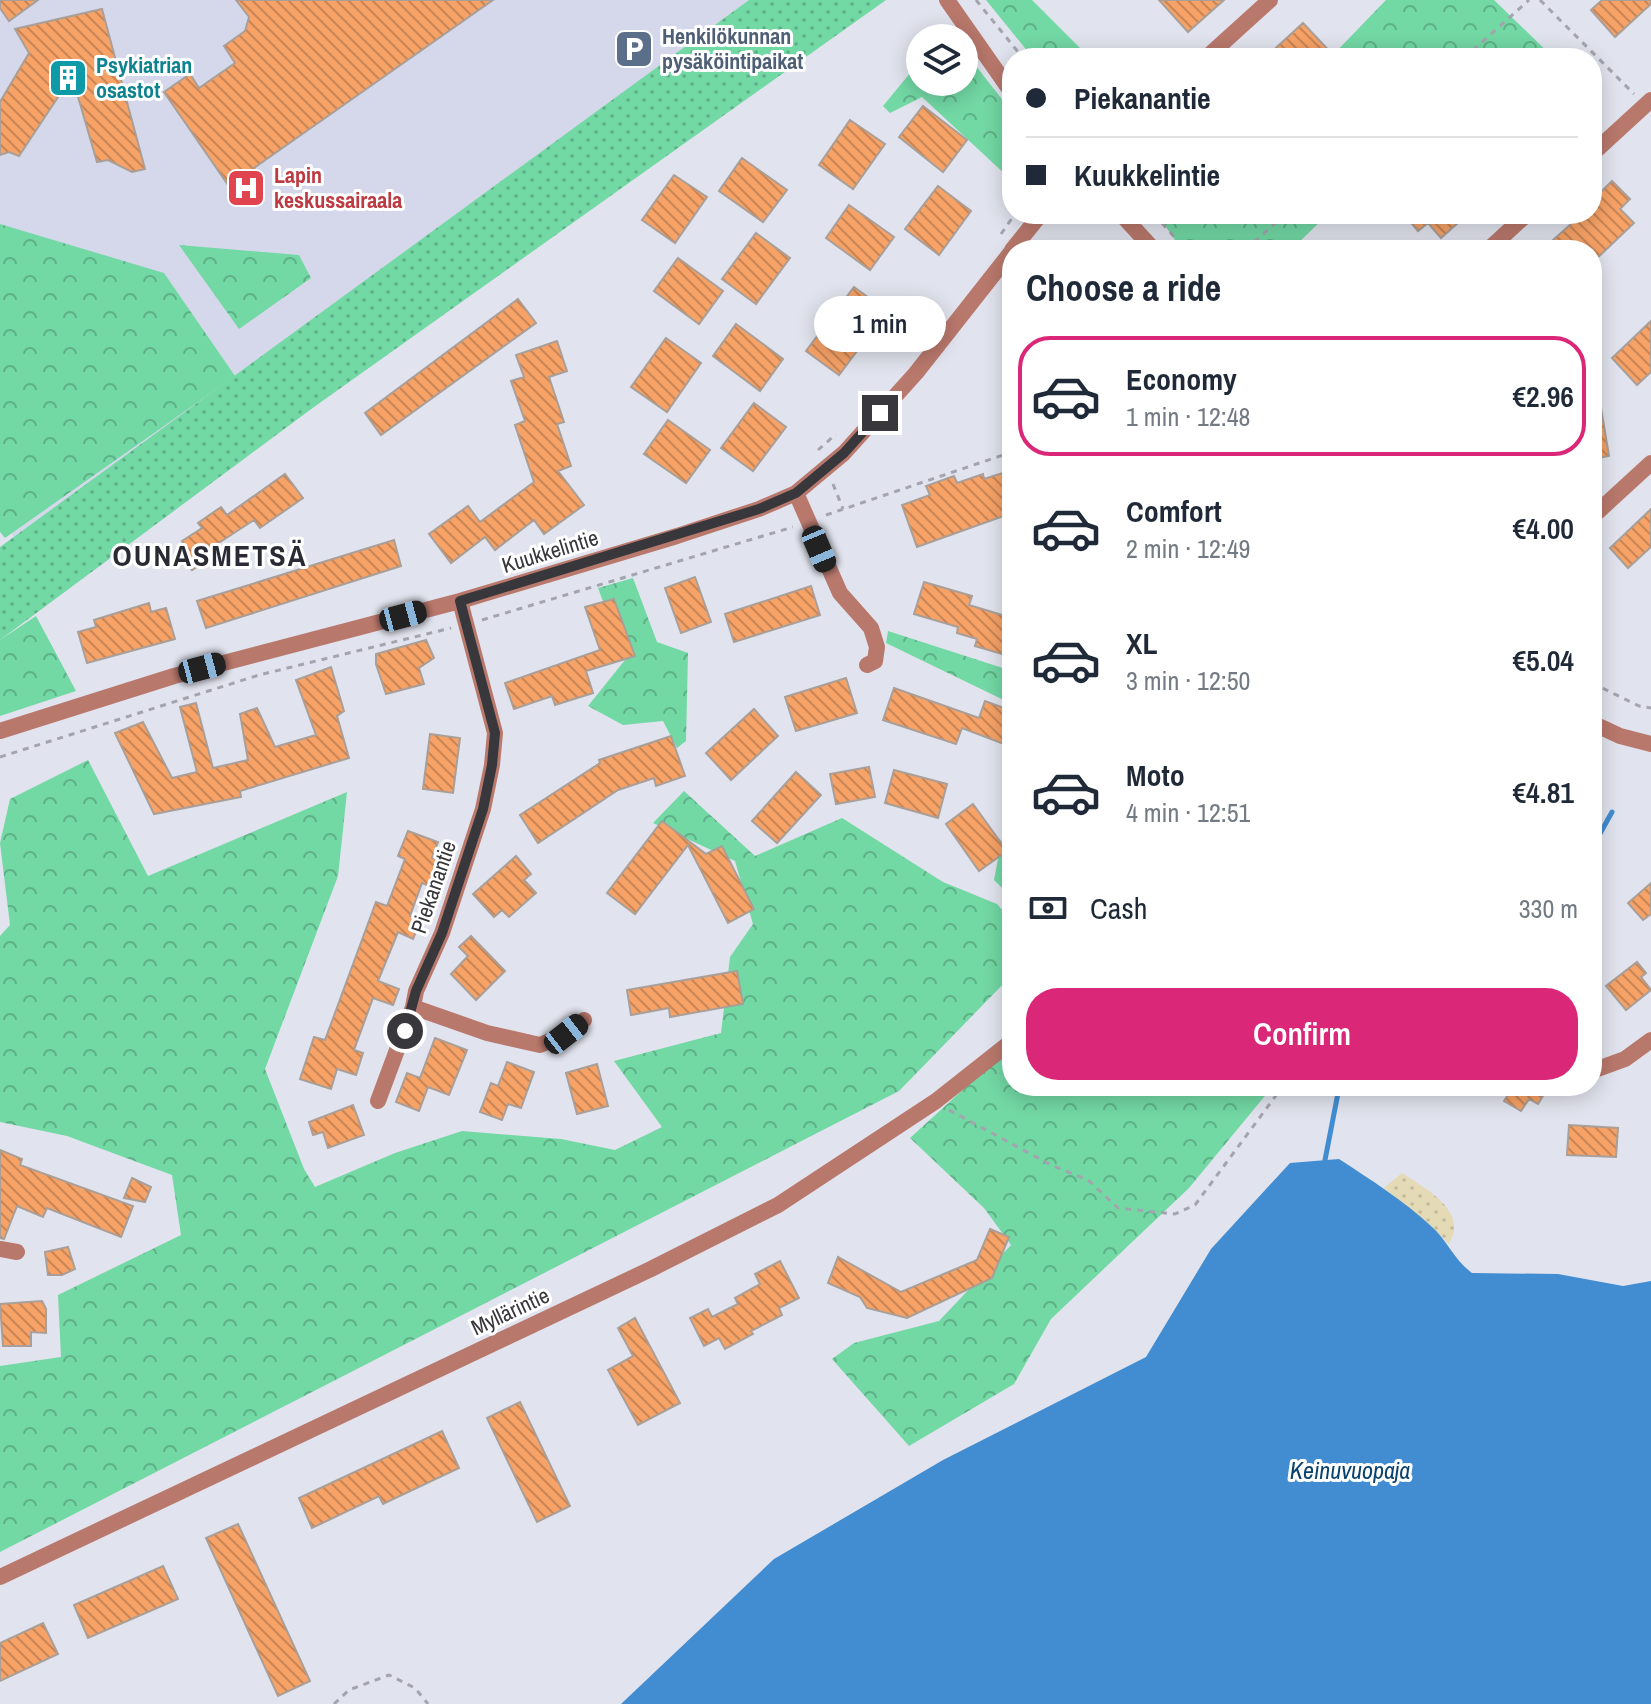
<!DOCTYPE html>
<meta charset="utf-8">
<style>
:root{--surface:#fff;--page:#f6f6f7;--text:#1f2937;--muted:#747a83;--line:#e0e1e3;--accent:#db2777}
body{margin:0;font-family:"Archivo Narrow",sans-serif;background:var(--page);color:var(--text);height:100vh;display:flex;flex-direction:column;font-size:30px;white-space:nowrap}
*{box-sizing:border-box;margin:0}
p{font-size:26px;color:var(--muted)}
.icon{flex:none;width:44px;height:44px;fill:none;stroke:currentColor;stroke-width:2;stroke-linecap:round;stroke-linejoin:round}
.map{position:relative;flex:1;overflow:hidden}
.details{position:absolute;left:1002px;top:240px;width:600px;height:856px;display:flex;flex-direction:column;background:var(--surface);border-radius:32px;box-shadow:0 4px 20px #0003}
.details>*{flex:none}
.banner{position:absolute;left:1002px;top:48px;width:600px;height:176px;border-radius:32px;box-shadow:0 4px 20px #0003;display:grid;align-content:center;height:176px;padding:0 24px;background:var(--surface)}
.fabs{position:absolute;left:906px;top:24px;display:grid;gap:16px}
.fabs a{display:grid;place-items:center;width:72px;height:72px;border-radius:50%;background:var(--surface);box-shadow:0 4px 20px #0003;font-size:40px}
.end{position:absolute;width:36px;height:36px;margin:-18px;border:10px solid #37373c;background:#fff;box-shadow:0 0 0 4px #fff}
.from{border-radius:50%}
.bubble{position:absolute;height:56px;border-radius:28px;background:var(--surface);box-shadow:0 4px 20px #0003;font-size:26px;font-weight:600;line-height:56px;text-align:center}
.car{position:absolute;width:24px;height:48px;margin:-24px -12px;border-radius:10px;box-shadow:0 0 6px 2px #0007;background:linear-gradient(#222 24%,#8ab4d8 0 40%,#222 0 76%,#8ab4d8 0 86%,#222 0)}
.banner b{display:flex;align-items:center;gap:28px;height:76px;font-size:30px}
.banner b+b{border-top:2px solid var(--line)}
.banner i{width:20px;height:20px;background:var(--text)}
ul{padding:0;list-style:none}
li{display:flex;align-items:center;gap:24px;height:120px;margin:0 16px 12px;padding:0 8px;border:4px solid transparent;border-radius:32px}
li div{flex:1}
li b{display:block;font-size:30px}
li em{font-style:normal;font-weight:600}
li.current{border-color:var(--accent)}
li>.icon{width:72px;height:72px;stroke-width:1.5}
h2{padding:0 24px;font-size:36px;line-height:96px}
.pay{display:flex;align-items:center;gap:20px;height:88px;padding:0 24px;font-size:30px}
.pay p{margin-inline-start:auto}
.button{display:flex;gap:16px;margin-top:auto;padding:16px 24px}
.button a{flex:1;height:92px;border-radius:32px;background:var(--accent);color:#fff;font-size:32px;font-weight:600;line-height:92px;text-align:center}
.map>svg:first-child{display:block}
.built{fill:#d5d8ea}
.grass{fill:url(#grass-dots)}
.forest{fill:url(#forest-crowns)}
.sand{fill:url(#sand-dots)}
.water{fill:#428dd1}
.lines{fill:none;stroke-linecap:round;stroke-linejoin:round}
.stream{stroke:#428dd1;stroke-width:5}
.building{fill:url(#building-back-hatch);stroke:#a99f98;stroke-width:2}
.path{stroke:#a3a4ad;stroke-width:3;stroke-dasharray:6 6;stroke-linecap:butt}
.street{stroke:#b9786c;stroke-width:16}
.route{stroke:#37373c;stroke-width:10}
.labels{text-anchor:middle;stroke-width:6;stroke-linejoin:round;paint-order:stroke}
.service-label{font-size:22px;font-weight:bold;fill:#4e5e75;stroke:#fff;text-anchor:start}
.culture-label{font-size:22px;font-weight:bold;fill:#0d838f;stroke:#fff;text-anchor:start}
.health-label{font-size:22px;font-weight:bold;fill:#be3a42;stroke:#fff;text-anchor:start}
.street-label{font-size:22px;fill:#37373c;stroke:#fff}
.water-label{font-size:24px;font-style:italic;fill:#0a426f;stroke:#fff}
.district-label{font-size:30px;font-weight:bold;letter-spacing:2px;fill:#292a33;stroke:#fff}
</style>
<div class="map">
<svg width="1651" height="1704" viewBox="0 0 1651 1704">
<defs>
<pattern id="grass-dots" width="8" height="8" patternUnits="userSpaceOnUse" patternTransform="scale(2)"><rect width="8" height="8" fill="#72d8a4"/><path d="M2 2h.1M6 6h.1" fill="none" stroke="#5eb087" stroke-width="1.8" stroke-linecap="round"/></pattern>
<pattern id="forest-crowns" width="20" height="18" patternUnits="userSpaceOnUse" patternTransform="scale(2)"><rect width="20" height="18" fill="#72d8a4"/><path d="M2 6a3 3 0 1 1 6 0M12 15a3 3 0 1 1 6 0" fill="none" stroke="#5eb087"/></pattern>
<pattern id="sand-dots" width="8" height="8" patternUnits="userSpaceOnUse" patternTransform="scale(2)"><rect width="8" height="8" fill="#e4dab5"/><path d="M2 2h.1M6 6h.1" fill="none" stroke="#c4bc9d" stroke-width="1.8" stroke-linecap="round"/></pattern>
<pattern id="building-back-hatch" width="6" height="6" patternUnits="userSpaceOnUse" patternTransform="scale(2)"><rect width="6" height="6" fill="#f7a266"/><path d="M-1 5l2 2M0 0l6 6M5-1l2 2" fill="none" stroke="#c98555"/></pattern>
</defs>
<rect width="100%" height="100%" fill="#e1e3ee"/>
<path class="built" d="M0,0H749L14,537L0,518Z"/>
<path class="grass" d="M749,0H886L314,407L0,640V547Z"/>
<path class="forest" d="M986,0H1032L1090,58H1033Z
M1386,0H1494L1554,58H1330Z
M964,56L972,61L1012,112V167L1007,176L922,97L890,113L883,106L920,61V82H964Z
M1157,214H1328L1291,250H1182Z
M0,224L164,273L235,376L5,538L0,532Z
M179,245L299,255L311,278L239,329Z
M633,578L657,642L688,653L686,741L677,748L663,721L623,725L588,706L625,660L598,588Z
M36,616L76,691L0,716V640Z
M888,631L1012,671V704L886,643Z
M88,760L148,876L347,792L338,876L265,1069L304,1169L315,1187L395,1153L462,1131L561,1139L615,1150L662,1127L614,1061L721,1033L730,957L753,924L735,861L653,823L684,791L755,856L842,818L943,882L997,904L1012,921V975L899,1091L0,1552V1366L61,1357L58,1295L181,1235L172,1175L67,1136L0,1122V936L10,925L0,843L10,799Z
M1012,785V898L994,880Z
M1012,1045V1086H1273L1189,1188L1051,1319L1014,1384L909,1446L832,1359L854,1343L939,1321L1011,1245L984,1208L910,1138Z"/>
<path class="sand" d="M1402,1173C1426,1189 1469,1211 1449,1244L1431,1226L1384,1188Z"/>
<path class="water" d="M1339,1159C1371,1180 1403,1200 1431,1226C1447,1240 1454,1260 1472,1273L1558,1274L1623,1286L1651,1281V1704H621L774,1559L943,1460L1146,1357L1211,1249L1290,1163Z"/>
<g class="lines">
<path class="stream" d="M1592,848L1612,812
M1325,1160L1338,1093L1343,1086"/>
</g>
<path class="building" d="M0,0H38L9,21L0,8Z
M236,0H493L254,168L260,178L235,195L164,92L190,74L199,88L235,63L224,46L245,31L249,17Z
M1159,0H1224L1188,32Z
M1602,0H1651V4L1615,37L1591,10Z
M102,9L145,169L132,172L108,160L97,162L72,76L19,156L9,152L0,155V102L29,53L15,29Z
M1303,23L1336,58H1265Z
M923,106L967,140L943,172L899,137Z
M850,120L885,144L853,189L819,165Z
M742,158L787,190L763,222L719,191Z
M674,175L707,197L675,243L642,220Z
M1612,181L1630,199L1620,209L1634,223L1592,263V250H1542L1582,214H1592V201Z
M938,186L971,211L939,255L905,229Z
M849,205L894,237L870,270L826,238Z
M1404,214H1468L1441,238L1428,223L1418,231Z
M756,233L790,258L756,304L722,279Z
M678,258L723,291L699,324L654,291Z
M854,287L887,311L839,375L806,351Z
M518,299L536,323L381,435L365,413Z
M1651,321V372L1637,385L1612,358Z
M736,324L783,359L760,391L713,356Z
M666,338L701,363L667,412L631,387Z
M557,341L567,371L549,377L564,422L557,424L571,466L558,471L584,505L544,534L534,520L495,550L485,537L451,563L429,534L468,506L480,522L534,482L515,425L525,421L511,381L524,377L516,355Z
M1600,402L1609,456L1592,459V403Z
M754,403L786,427L753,471L721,448Z
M668,420L710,450L686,483L644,454Z
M1012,470V513L917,547L902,505L930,495L926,486L954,476L957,483L983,474L984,479Z
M285,474L303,498L260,528L254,520L214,546L218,553L192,570L180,552L186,548L182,541L202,528L198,523L221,507L227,515Z
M1651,509V547L1628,568L1610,548Z
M394,540L401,566L206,628L197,601Z
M695,577L711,622L681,633L665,588Z
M924,582L972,596L969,605L1012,618L1002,654L975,646L977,639L957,633L958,627L914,614Z
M811,586L820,615L734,642L725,614Z
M614,599L635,656L586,671L593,693L555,705L552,696L514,709L505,683L600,650L585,607Z
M149,603L151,612L166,608L175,639L87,663L78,632L96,627L94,620Z
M426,640L434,658L419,668L424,684L386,694L376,664V654Z
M331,667L344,711L337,716L349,758L240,791L241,797L154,814L115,733L143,722L172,778L197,772L180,707L196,703L213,768L248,760L240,714L257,708L275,747L316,735L296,680Z
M846,678L857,713L796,731L785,697Z
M894,688L979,718L985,701L1012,711V747L962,728L956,744L883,720Z
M754,709L778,736L731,780L706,753Z
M430,734L460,738L453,793L423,789Z
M671,736L685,776L656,786L654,778L618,790L538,843L520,815L600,763L599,760Z
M869,767L875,797L836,804L830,774Z
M894,770L947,784L938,818L885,803Z
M796,772L821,795L777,843L752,821Z
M973,804L1007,851L979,871L946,824Z
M662,821L706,854L722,846L754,909L728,923L688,845L635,914L607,893Z
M408,831L438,842L432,858L438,860L429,886L422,883L410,916L421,920L413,939L398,932L378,981L399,989L393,1005L373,998L354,1050L363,1053L356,1075L337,1069L331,1089L300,1079L314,1037L325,1040L376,902L387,906L405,859L398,856Z
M516,856L531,874L524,880L536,893L509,917L502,910L494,917L473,894Z
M1651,883V914L1643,920L1628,903Z
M471,936L505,971L476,1000L451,974L468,956L459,947Z
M1637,962L1646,973L1641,977L1651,990L1626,1010L1606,986Z
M737,971L743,1004L670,1017L669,1008L631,1015L627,990Z
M435,1038L467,1050L449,1095L428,1087L419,1111L396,1102L407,1073L420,1078Z
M507,1062L534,1072L521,1108L508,1104L502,1120L480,1112L491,1083L498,1086Z
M597,1064L608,1106L577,1114L566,1073Z
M1493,1086H1549L1538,1104L1529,1099L1521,1111L1504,1101L1508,1095Z
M353,1105L364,1135L328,1148L323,1132L313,1135L309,1122Z
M1569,1125L1618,1128L1616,1157L1567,1155Z
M0,1150L22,1159L20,1165L133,1206L121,1237L47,1208L43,1217L17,1206L4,1239L0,1238Z
M132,1178L151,1187L145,1202L124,1198Z
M990,1229L1009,1237L992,1278L907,1318L867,1308L860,1297L828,1283L838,1257L901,1292L977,1260Z
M68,1247L75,1269L62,1275H48L45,1252Z
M780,1261L799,1298L779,1308L782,1315L751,1331L753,1334L725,1349L719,1338L704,1346L690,1318L708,1309L712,1317L738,1304L735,1298L760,1284L755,1274Z
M42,1301L46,1309V1333L31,1332V1346H3L0,1304Z
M635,1318L680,1403L638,1425L608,1370L633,1356L618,1328Z
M520,1402L570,1506L537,1522L487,1418Z
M442,1431L459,1468L383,1504L379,1496L312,1528L299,1498Z
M238,1524L310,1681L278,1696L206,1538Z
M163,1566L178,1599L88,1638L74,1605Z
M43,1623L58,1654L0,1681V1643Z"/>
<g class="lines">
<path class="path" d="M976,0L1023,58
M1540,0L1634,94
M1464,58L1529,0
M1154,214L1186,250
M1001,234L1015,214
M1245,250L1286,214
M818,450L836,434
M833,484L843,509
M826,515L1012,452
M482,620L793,527
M1592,683L1639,706L1651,708
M0,757L259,675L451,628
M949,1110L1053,1166L1088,1180L1118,1208L1175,1214L1195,1205L1283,1086
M334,1704L349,1690L389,1675L415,1688L428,1704"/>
<path class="street" d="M947,0L1012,93
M1206,58L1270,0
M1592,154L1651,100
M1121,214L1154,250
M1012,250L1041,214
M1488,250L1527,214
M796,493L840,593L871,628L877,647L875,661L867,665
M1592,517L1651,463
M460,601L495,733L492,765L483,809L442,933L416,991L413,1007L487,1033L540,1045L566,1034L584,1020
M1592,723L1620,736L1651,744
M0,731L174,676L460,601L677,536L759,509L796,493L844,453L916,373L1012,251
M1592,1071L1625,1059L1651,1040
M378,1101L413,1007
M0,1249L17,1252
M0,1577L651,1269L778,1205L936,1101L1012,1041"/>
</g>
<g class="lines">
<path class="route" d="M405,1031L416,991L442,933L483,809L492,765L495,733L460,601L759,509L796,493L844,453L880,413"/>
</g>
<defs>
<g id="parking-square" transform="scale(2)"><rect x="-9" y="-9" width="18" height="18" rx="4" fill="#5c6f8a" stroke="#fff"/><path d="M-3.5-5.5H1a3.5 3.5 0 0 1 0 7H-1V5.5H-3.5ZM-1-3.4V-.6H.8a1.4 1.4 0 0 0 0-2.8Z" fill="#fff"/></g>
<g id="building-square" transform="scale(2)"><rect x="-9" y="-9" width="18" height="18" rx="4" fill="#0f9aa8" stroke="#fff"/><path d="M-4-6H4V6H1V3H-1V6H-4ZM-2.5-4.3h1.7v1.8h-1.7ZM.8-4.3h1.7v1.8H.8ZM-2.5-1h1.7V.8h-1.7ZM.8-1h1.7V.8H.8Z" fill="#fff"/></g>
<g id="hospital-square" transform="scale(2)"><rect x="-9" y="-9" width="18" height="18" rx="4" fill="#e0444e" stroke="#fff"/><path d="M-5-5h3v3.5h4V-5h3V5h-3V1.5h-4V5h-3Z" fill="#fff"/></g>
</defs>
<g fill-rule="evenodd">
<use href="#parking-square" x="634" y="49"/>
<use href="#building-square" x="68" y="78"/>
<use href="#hospital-square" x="246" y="188"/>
</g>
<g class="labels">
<g class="service-label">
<text x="662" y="44">Henkilökunnan<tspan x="662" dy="25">pysäköintipaikat</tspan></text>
</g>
<g class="culture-label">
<text x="96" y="73">Psykiatrian<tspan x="96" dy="25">osastot</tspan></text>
</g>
<g class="health-label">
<text x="274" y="183">Lapin<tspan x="274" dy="25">keskussairaala</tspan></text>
</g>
<g class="street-label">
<text transform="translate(550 551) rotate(-17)" y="8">Kuukkelintie</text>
<text transform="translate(433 887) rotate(-71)" y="8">Piekanantie</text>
<text transform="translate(510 1311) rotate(-25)" y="8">Myllärintie</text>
</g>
<g class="water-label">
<text x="1350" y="1479">Keinuvuopaja</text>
</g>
<g class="district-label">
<text x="210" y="566">OUNASMETSÄ</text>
</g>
</g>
</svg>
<div class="fabs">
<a><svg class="icon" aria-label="layers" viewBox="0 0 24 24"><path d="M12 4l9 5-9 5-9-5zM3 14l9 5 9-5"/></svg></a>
</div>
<i class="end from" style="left:405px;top:1031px"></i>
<i class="end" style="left:880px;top:413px"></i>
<div class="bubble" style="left:814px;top:296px;width:132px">1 min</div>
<i class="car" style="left:819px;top:549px;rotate:157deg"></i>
<i class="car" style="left:403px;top:616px;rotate:75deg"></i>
<i class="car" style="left:202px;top:668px;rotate:75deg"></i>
<i class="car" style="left:566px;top:1034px;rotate:52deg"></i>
<div class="banner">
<b><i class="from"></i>Piekanantie</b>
<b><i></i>Kuukkelintie</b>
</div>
<section class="details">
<h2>Choose a ride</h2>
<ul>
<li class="current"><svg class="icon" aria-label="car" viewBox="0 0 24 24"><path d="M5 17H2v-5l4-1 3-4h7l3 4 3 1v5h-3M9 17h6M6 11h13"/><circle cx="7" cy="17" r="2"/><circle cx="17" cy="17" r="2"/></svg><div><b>Economy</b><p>1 min · 12:48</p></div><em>€2.96</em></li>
<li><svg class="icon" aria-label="car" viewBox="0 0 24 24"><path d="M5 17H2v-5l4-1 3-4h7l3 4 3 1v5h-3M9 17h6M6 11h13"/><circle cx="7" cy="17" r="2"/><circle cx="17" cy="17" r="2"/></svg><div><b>Comfort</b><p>2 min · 12:49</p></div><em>€4.00</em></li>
<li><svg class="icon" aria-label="car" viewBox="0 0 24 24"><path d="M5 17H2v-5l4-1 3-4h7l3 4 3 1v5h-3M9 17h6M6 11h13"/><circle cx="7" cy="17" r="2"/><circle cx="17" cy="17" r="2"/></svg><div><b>XL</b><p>3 min · 12:50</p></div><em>€5.04</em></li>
<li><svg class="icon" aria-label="car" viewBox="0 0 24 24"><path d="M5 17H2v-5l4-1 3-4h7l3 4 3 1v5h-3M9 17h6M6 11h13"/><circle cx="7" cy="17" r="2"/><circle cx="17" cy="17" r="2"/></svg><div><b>Moto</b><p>4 min · 12:51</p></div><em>€4.81</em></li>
</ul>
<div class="pay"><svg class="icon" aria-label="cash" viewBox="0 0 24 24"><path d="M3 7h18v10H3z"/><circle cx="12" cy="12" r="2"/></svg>Cash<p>330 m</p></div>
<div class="button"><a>Confirm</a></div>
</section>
</div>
